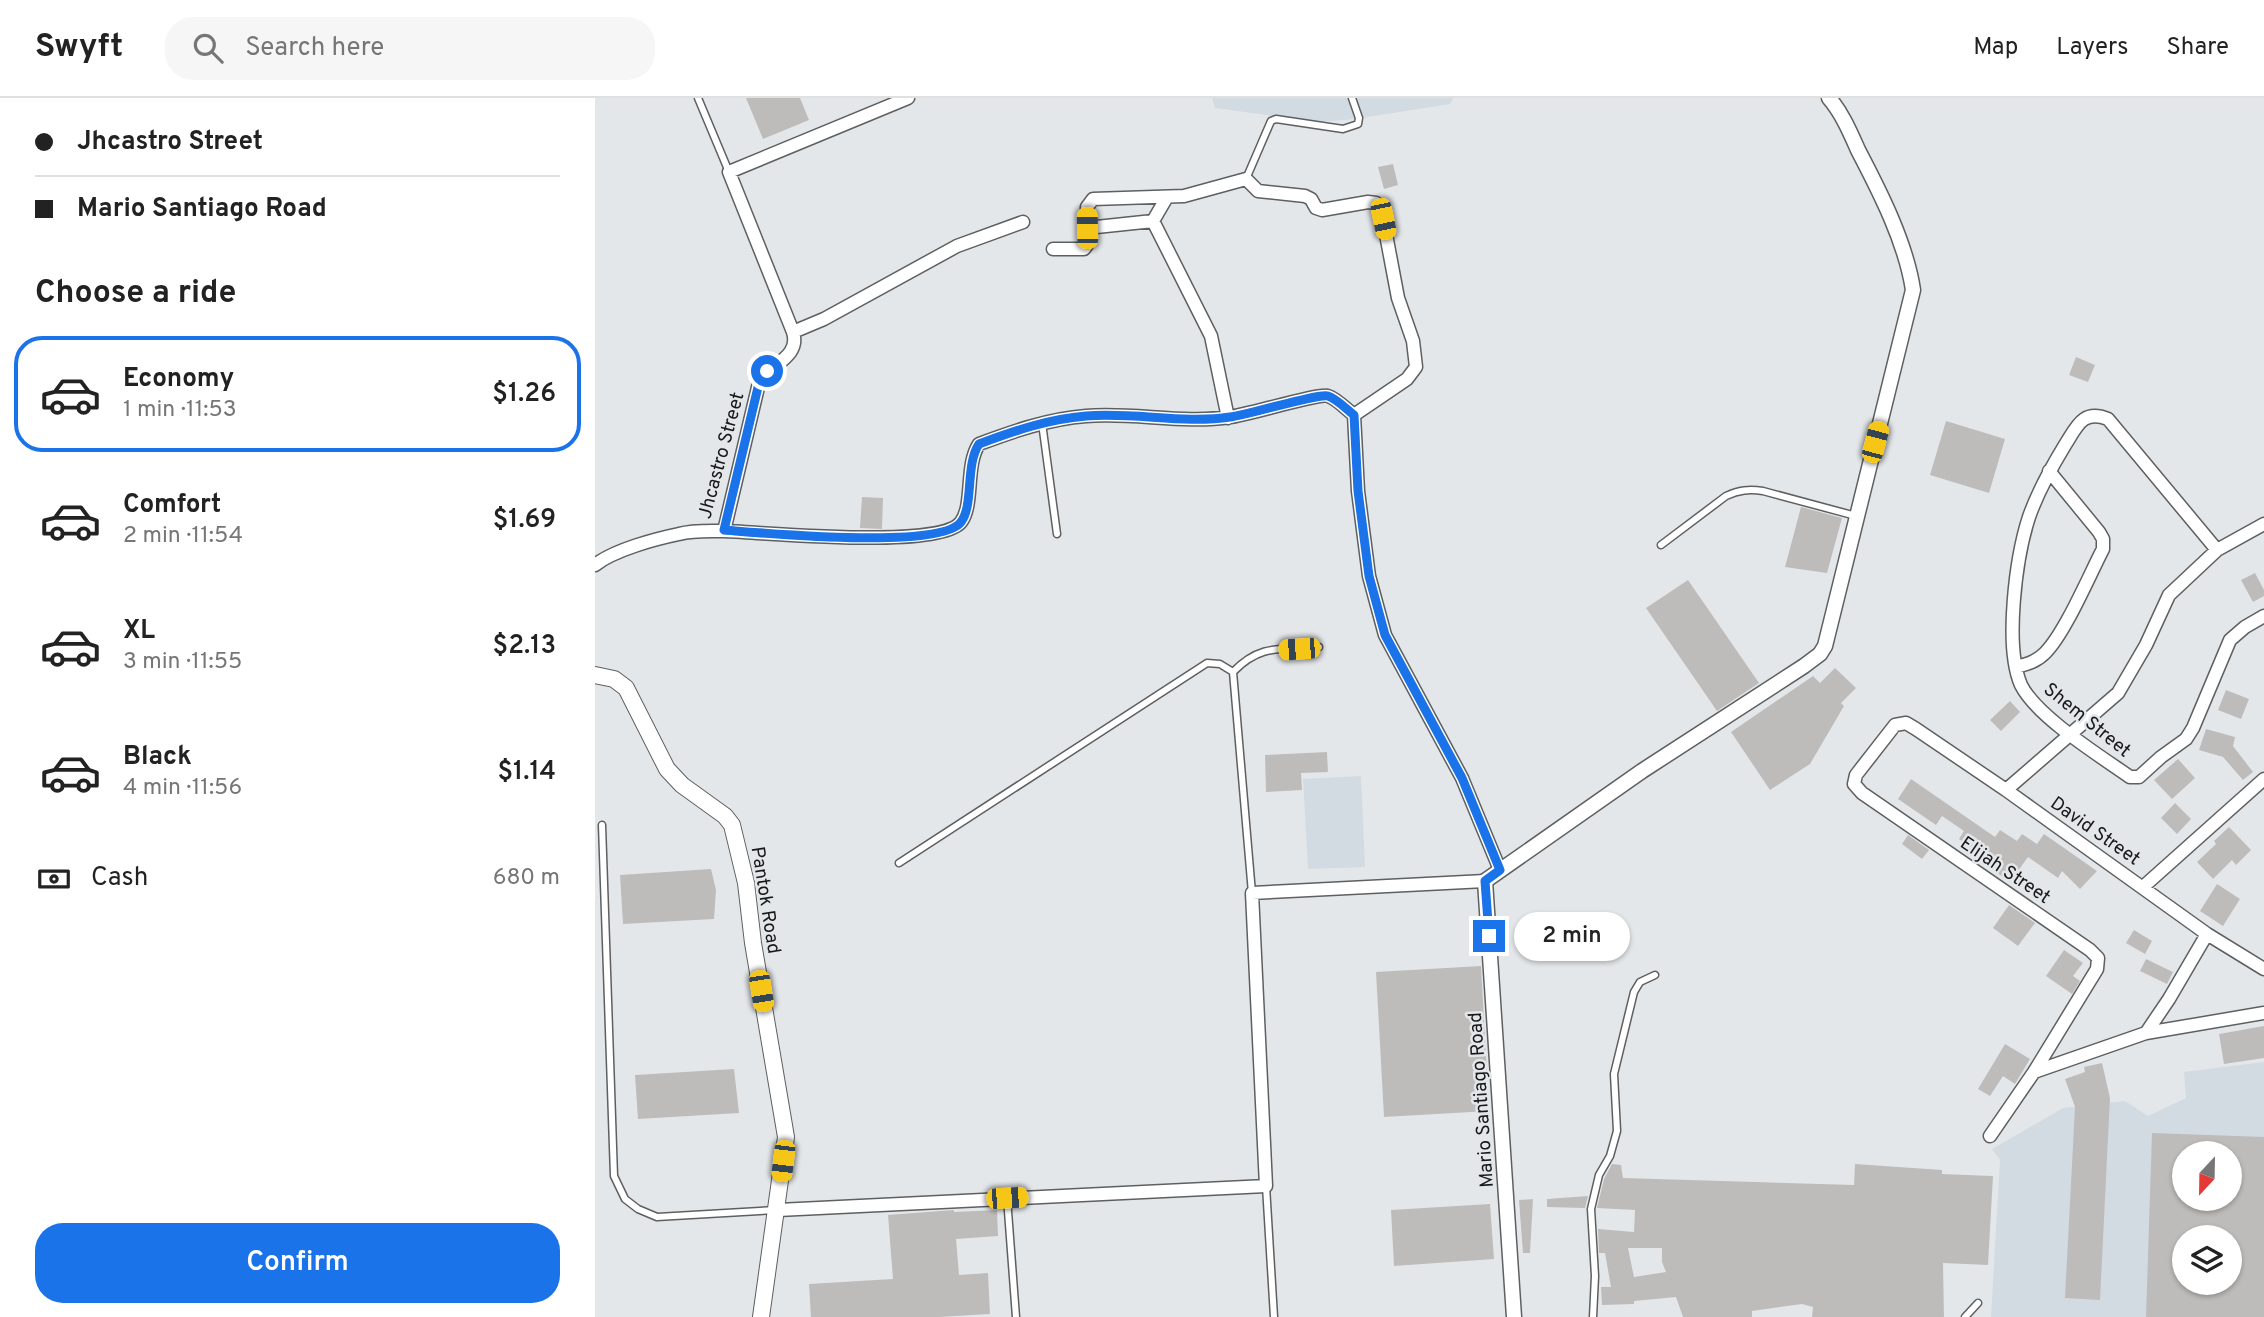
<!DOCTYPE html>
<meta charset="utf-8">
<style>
:root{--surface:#fff;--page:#f6f6f6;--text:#222;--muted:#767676;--line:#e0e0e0;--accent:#1a73e8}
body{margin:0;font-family:Overpass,sans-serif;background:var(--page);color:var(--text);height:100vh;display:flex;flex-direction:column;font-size:26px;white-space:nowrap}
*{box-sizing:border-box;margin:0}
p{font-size:23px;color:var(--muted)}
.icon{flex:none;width:38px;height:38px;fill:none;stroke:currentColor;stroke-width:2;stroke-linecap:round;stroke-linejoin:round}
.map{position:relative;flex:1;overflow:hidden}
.sheet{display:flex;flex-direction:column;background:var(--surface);width:595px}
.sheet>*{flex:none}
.top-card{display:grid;align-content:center;height:154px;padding:0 35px;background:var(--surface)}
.needle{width:46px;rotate:202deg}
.fabs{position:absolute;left:1577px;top:1043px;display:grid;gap:14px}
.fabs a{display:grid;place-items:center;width:70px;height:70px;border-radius:50%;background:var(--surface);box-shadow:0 2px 5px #0004;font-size:35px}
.end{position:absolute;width:32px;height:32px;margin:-16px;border:9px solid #1a73e8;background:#fff;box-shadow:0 0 0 4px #fff}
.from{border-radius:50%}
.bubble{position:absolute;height:49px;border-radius:24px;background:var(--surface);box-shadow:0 2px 5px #0004;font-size:23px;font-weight:600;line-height:49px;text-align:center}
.car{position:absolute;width:21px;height:42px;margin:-21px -10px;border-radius:9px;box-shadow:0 0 5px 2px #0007;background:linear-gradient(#f5c518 24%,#345 0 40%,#f5c518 0 76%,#345 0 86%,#f5c518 0)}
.top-card b{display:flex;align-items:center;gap:24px;height:66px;font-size:26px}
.top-card b+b{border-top:2px solid var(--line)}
.top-card i{width:18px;height:18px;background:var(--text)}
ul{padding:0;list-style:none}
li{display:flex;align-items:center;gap:21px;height:116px;margin:0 14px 10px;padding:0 21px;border:4px solid transparent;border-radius:28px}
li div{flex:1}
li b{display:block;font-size:26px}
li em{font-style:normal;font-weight:600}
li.on{border-color:var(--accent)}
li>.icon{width:63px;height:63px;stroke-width:1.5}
h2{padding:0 35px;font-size:32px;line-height:84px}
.pay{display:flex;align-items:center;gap:18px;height:77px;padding:0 35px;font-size:26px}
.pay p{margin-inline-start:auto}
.action{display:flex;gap:14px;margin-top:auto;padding:14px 35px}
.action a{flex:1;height:80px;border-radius:28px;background:var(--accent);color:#fff;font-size:28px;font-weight:600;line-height:80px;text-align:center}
header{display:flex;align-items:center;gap:42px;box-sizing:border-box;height:98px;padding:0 35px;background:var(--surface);border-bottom:2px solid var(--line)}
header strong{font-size:33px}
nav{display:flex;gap:38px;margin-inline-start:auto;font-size:24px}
.search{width:490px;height:63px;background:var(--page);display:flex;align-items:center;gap:18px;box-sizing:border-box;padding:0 24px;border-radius:28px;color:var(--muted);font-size:26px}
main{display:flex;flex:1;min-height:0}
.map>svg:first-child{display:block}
.built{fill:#d2dbe2;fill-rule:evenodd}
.building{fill:#bebcba;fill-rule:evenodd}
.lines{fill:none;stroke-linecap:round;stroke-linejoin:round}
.service-casing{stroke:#5d5f61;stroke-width:9}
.minor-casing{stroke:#5d5f61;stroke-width:15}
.tertiary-casing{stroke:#5d5f61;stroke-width:17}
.secondary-casing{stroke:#5d5f61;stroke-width:18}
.service{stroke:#fff;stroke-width:6}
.minor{stroke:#fff;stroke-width:12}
.tertiary{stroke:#fff;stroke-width:14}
.secondary{stroke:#fff;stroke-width:16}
.route{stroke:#1a73e8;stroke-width:9}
.labels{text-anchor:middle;stroke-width:5;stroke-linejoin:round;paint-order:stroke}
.street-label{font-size:19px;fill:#181919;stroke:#e4e7e9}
</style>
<header>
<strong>Swyft</strong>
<div class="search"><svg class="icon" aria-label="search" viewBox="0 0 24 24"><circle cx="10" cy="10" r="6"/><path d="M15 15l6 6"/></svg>Search here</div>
<nav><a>Map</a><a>Layers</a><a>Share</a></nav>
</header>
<main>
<section class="sheet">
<div class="top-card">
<b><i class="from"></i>Jhcastro Street</b>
<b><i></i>Mario Santiago Road</b>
</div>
<h2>Choose a ride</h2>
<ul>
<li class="on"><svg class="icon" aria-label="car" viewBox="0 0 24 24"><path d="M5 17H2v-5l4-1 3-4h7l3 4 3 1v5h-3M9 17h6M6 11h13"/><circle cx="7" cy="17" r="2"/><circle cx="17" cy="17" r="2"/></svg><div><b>Economy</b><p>1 min · 11:53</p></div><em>$1.26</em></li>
<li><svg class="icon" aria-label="car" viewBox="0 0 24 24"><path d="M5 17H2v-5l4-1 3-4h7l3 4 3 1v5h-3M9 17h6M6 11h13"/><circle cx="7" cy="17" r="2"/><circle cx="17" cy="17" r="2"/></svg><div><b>Comfort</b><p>2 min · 11:54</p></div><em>$1.69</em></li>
<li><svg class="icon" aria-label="car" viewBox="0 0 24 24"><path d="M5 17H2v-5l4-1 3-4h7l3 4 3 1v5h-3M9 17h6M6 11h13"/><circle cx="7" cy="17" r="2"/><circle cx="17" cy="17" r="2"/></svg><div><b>XL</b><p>3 min · 11:55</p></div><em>$2.13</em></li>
<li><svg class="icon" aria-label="car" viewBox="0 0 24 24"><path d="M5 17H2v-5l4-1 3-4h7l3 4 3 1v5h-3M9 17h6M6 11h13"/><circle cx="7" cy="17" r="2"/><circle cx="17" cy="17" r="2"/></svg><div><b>Black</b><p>4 min · 11:56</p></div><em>$1.14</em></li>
</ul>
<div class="pay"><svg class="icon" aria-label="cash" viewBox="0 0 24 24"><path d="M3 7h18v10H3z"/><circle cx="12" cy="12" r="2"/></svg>Cash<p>680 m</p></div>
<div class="action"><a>Confirm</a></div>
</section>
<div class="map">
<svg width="1669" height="1219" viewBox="0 0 1669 1219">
<rect width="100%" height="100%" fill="#e4e7e9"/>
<path class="built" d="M617,0H858L855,6L760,21L724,24L620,10Z
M766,678L770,769L713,771L708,681Z
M1669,964V1219H1396L1405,1062L1397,1051L1468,1010L1530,1003L1553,1018L1591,1000L1589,974ZM1589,1055H1634V1101H1589ZM1589,1139H1634V1185H1589Z"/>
<path class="building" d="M151,0H205L214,22L168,41Z
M798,66L803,87L789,91L783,69Z
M1481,259L1500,267L1493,284L1474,277Z
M1351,323L1410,341L1394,395L1335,377Z
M267,399L288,400L287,431L265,430Z
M1206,409L1247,420L1232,475L1190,469Z
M1660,475L1669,492V498L1658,504L1646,482Z
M1093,482L1164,585L1122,613L1051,510Z
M1240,570L1261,590L1246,605L1249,608L1215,666L1175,692L1136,634L1218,578L1225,585Z
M1631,592L1654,601L1646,621L1623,612Z
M1415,603L1425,614L1406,633L1395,622Z
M1611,631L1640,639L1638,648L1658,674L1648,682L1628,659L1604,652Z
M732,654L733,674L706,675L707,692L671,694L670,657Z
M1583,661L1600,680L1577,701L1559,682Z
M1316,681L1400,739L1405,732L1422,743L1427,736L1442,746L1449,736L1502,773L1485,791L1467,773L1463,780L1433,759L1415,784L1384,762L1387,757L1364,741L1369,733L1347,718L1341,727L1303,701Z
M1580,705L1596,721L1582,736L1566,720Z
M1634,729L1656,752L1641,767L1637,762L1618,781L1602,764L1621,746L1619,743Z
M1313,737L1334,752L1327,761L1307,746Z
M116,771L121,792L119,821L28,826L25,777Z
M1622,786L1645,801L1628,828L1605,813Z
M1414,807L1440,825L1423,848L1398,830Z
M1539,832L1557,843L1550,856L1531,845Z
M1469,852L1488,865L1478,878L1485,883L1477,896L1451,878Z
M1551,861L1578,874L1572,886L1545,873Z
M886,868L894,1013L789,1019L781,874Z
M1669,928V960L1629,966L1624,936Z
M1410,946L1435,961L1420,986L1408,978L1395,998L1383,991Z
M1507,965L1515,1000L1505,1202L1470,1200L1480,1009L1470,981L1490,974L1489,969Z
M139,971L144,1015L43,1021L40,977Z
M1557,1035L1669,1039V1219H1551ZM1589,1055H1634V1101H1589ZM1589,1139H1634V1185H1589Z
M1017,1066L1026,1067L1028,1080L1259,1087L1260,1066L1347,1072V1076L1398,1078L1393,1167L1348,1165L1349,1219H1217L1218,1209L1207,1206L1157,1213V1219H1088L1081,1199L1039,1203V1206L1007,1207L1006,1189H1016L1010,1155H1004L1003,1131L1039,1134L1040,1112L1002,1110L1009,1081ZM1033,1150H1067V1164L1071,1174L1039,1179Z
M993,1098L990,1110L952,1109V1101Z
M938,1101L935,1155H928L924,1102Z
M895,1106L899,1161L799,1168L796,1112Z
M359,1112V1114L402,1112L403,1138L361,1141L364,1177L393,1175L395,1216L344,1219H216L214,1186L298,1181L293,1117Z"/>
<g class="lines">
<g class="service-casing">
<path id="service" d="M103,0L134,74
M651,81L676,23L681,21L748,31L763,26L764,20L757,0
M447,325L462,436
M1066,447L1131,398C1144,392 1154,391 1168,393L1261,418
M638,574C666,545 687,552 724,549
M7,727L19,1078L30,1101L43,1111L62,1119L181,1112
M304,765L612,565L625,566L638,574L657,795
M671,1088L679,1219
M412,1100L421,1219
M998,1219L1000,1178L996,1111L1004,1077L1015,1058L1022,1033L1019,976L1039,894L1045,884L1060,877
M1370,1219L1383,1205"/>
</g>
<g class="minor-casing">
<path id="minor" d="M558,123L616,238L633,320
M492,130L558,123L572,99
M458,151H489L492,147V109L498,101L589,98L651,81L663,93L710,98L716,101L721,110L727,112L773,104L781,105L786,110L803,200L818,243L821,269L812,281L759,317
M198,234L229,221L362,148L428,124
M129,433C168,434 345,452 366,424C379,407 370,367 384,346C419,333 453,321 491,318C538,314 588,326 635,319C652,317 724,295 733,298C742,301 751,311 759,317L763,393L774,478L790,537L867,680L905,772
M1622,452L1513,321C1488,311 1482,328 1470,347C1456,370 1443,393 1434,419C1421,459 1409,548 1426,587C1441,618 1505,658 1535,679H1544L1566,659L1591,641L1598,630L1635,542L1650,529L1669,518
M0,467C19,452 60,441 84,436C98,432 114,433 129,433L164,285C174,266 206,260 198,234L134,74L313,0
M1421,569C1432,566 1441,564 1450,555C1470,535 1494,478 1508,451V441L1504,434L1454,373
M1411,692L1523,595L1551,547L1574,497L1622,452L1669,426
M1548,789L1669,681
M1551,935L1574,901L1612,836
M1439,974L1551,935L1669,915
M1395,1038L1439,974L1502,871L1503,860L1495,852L1267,695L1259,686L1261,677L1300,627L1311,625L1321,631L1411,692L1612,836L1669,871
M183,1112L671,1088L657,795L890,783"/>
</g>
<g class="tertiary-casing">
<path id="tertiary" d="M919,1219L890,783L1047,673L1209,568L1225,556L1230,548L1318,192C1311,145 1285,94 1263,52C1255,34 1247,15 1234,0"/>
</g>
<g class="secondary-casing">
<path id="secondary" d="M0,577L19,581L31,590L72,671L87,687L130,718L137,727L151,785L158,845L191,1039L166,1219"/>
</g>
<use href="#service" class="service"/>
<use href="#minor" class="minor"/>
<use href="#tertiary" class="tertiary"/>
<use href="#secondary" class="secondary"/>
</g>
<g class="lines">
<path class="route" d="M172,273L164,285L129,432C168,435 345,452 366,424C379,407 370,367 384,346C419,333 453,321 491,318C539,314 588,326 635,319C652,317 724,295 733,298C742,301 751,311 759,317L763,393L774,478L790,537L867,680L905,772L890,783L894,838"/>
</g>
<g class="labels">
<g class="street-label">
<text transform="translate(125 357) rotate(-75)" y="7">Jhcastro Street</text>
<text transform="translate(1493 621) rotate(39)" y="7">Shem Street</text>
<text transform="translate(1501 732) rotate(35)" y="7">David Street</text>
<text transform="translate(1411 771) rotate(34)" y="7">Elijah Street</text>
<text transform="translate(172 802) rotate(81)" y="7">Pantok Road</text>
<text transform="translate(885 1002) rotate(-94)" y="7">Mario Santiago Road</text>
</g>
</g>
</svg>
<div class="fabs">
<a><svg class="needle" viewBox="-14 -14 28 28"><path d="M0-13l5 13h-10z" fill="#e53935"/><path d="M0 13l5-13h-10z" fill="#767676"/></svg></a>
<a><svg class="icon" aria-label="layers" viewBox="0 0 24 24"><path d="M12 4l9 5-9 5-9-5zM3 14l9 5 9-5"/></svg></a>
</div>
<i class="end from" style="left:172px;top:273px"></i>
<i class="end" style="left:894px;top:838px"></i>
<div class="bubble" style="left:919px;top:814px;width:116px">2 min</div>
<i class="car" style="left:788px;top:121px;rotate:168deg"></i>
<i class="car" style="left:492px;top:130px;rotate:359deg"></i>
<i class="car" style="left:1280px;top:344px;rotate:15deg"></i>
<i class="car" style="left:704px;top:551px;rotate:266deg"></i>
<i class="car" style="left:166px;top:893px;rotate:171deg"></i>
<i class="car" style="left:188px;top:1063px;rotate:187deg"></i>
<i class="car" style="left:412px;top:1100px;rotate:87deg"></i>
</div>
</main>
